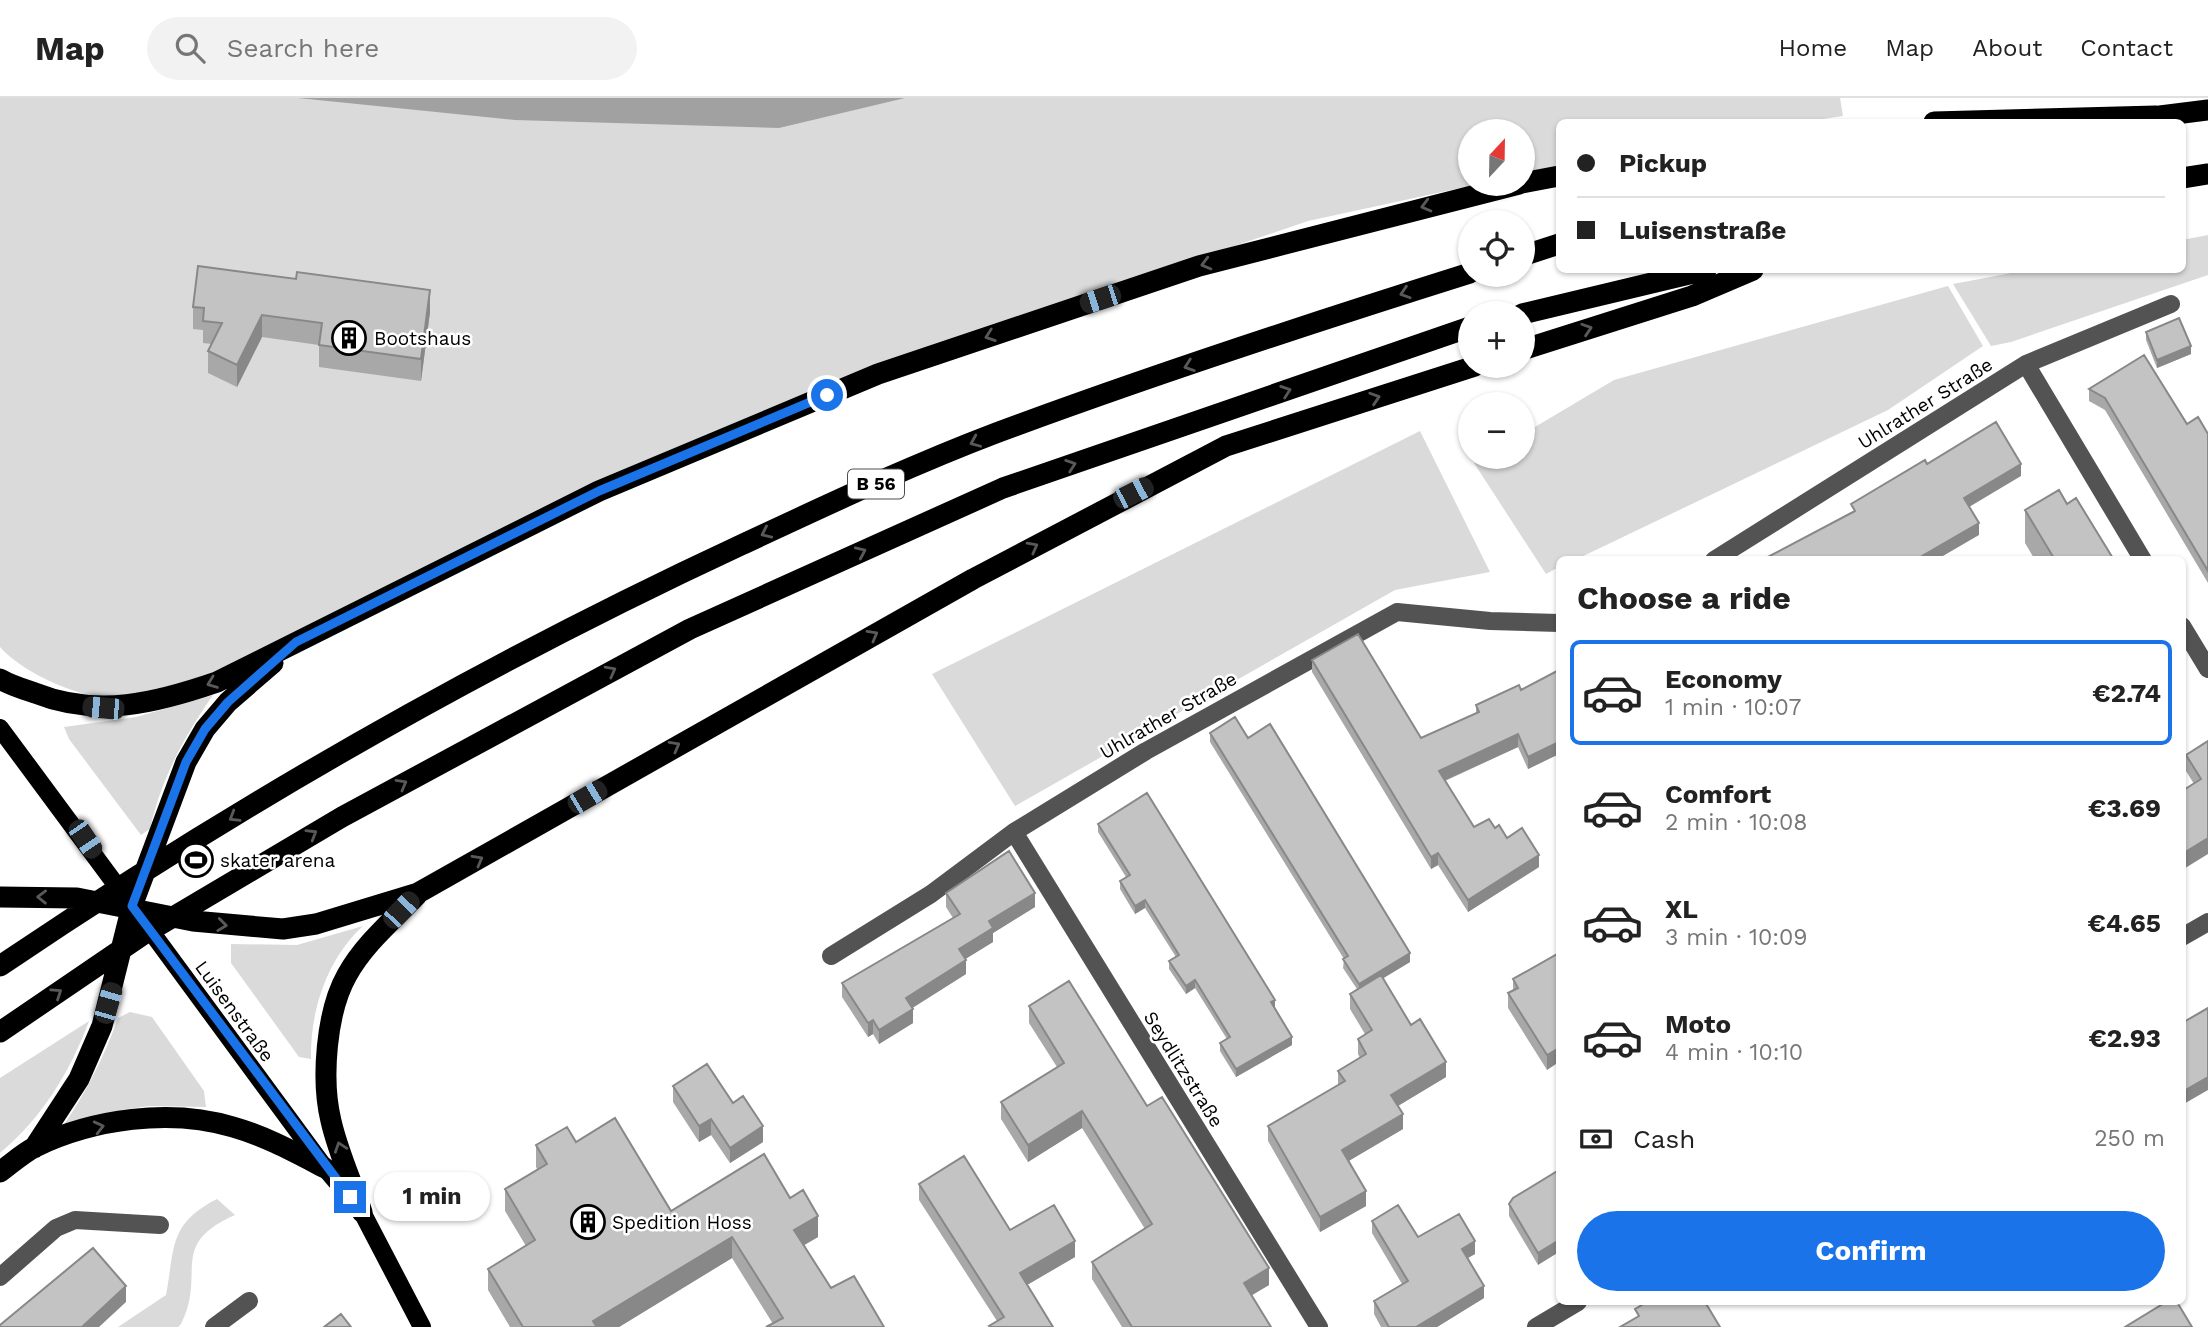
<!DOCTYPE html>
<meta charset="utf-8">
<style>
:root{--surface:#fff;--page:#f2f2f2;--text:#222;--muted:#767676;--line:#e0e0e0;--accent:#1a73e8}
body{margin:0;font-family:"Work Sans",sans-serif;background:var(--page);color:var(--text);height:100vh;display:flex;flex-direction:column;font-size:26px;white-space:nowrap}
*{box-sizing:border-box;margin:0}
p{font-size:23px;color:var(--muted)}
.icon{flex:none;width:38px;height:38px;fill:none;stroke:currentColor;stroke-width:2;stroke-linecap:round;stroke-linejoin:round}
.map{position:relative;flex:1;overflow:hidden}
.side{position:absolute;left:1556px;top:458px;width:630px;height:749px;display:flex;flex-direction:column;background:var(--surface);border-radius:10px;box-shadow:0 2px 5px #0004}
.side>*{flex:none}
.hud{position:absolute;left:1556px;top:21px;width:630px;height:154px;border-radius:10px;box-shadow:0 2px 5px #0004;display:grid;align-content:center;height:154px;padding:0 21px;background:var(--surface)}
.needle{width:46px;rotate:22deg}
.controls{position:absolute;left:1458px;top:21px;display:grid;gap:14px}
.controls a{display:grid;place-items:center;width:77px;height:77px;border-radius:50%;background:var(--surface);box-shadow:0 2px 5px #0004;font-size:35px}
.end{position:absolute;width:32px;height:32px;margin:-16px;border:9px solid #1a73e8;background:#fff;box-shadow:0 0 0 4px #fff}
.from{border-radius:50%}
.bubble{position:absolute;height:49px;border-radius:24px;background:var(--surface);box-shadow:0 2px 5px #0004;font-size:23px;font-weight:700;line-height:49px;text-align:center}
.car{position:absolute;width:21px;height:42px;margin:-21px -10px;border-radius:9px;box-shadow:0 0 5px 2px #0007;background:linear-gradient(#222 24%,#8ab4d8 0 40%,#222 0 76%,#8ab4d8 0 86%,#222 0)}
.hud b{display:flex;align-items:center;gap:24px;height:66px;font-size:26px}
.hud b+b{border-top:2px solid var(--line)}
.hud i{width:18px;height:18px;background:var(--text)}
ul{padding:0;list-style:none}
li{display:flex;align-items:center;gap:21px;height:105px;margin:0 14px 10px;padding:0 7px;border:4px solid transparent;border-radius:10px}
li div{flex:1}
li b{display:block;font-size:26px}
li em{font-style:normal;font-weight:700}
li.selected{border-color:var(--accent)}
li>.icon{width:63px;height:63px;stroke-width:1.5}
h2{padding:0 21px;font-size:32px;line-height:84px}
.pay{display:flex;align-items:center;gap:18px;height:77px;padding:0 21px;font-size:26px}
.pay p{margin-inline-start:auto}
.button{display:flex;gap:14px;margin-top:auto;padding:14px 21px}
.button a{flex:1;height:80px;border-radius:42px;background:var(--accent);color:#fff;font-size:28px;font-weight:700;line-height:80px;text-align:center}
header{display:flex;align-items:center;gap:42px;box-sizing:border-box;height:98px;padding:0 35px;background:var(--surface);border-bottom:2px solid var(--line)}
header strong{font-size:33px}
nav{display:flex;gap:38px;margin-inline-start:auto;font-size:24px}
.search{width:490px;height:63px;background:var(--page);display:flex;align-items:center;gap:18px;box-sizing:border-box;padding:0 24px;border-radius:38px;color:var(--muted);font-size:26px}
.map>svg:first-child{display:block}
.green{fill:#dadada}
.water{fill:#a1a1a1}
.lines{fill:none;stroke-linecap:round;stroke-linejoin:round}
.minor{stroke:#535353;stroke-width:18}
.major{stroke:#000;stroke-width:18}
.highway{stroke:#000;stroke-width:21}
.wall{fill:#a8a8a8}
.shaded-wall{fill:#888}
.building{fill:#c3c3c3;stroke:#888;stroke-width:2}
.oneway{stroke:#595959}
.route{stroke:#1a73e8;stroke-width:9}
.labels{text-anchor:middle;stroke-width:5;stroke-linejoin:round;paint-order:stroke}
.shield{fill:#fff;stroke:#4c4c4c;stroke-width:2}
.shield-label{font-size:18px;font-weight:bold;fill:#000}
.poi-label{font-size:19px;fill:#000;stroke:#fff;text-anchor:start}
.street-label{font-size:19px;fill:#000;stroke:#fff}
</style>
<header>
<strong>Map</strong>
<div class="search"><svg class="icon" aria-label="search" viewBox="0 0 24 24"><circle cx="10" cy="10" r="6"/><path d="M15 15l6 6"/></svg>Search here</div>
<nav><a>Home</a><a>Map</a><a>About</a><a>Contact</a></nav>
</header>
<div class="map">
<svg width="2208" height="1229" viewBox="0 0 2208 1229">
<rect width="100%" height="100%" fill="#fff"/>
<path class="green" d="M0,0H1840L1843,18L1803,24H1559V68L1523,76L1522,33H1470V86H1479L1308,123L947,246L707,347L224,583C196,590 167,600 139,603C98,608 26,579 0,549Z
M2208,137V177L2011,244L1991,248L1953,186L2027,172H2182V142Z
M1948,188L1983,248L1888,312L1575,462H1559V469L1546,476L1474,365L1485,359H1522L1523,336L1614,282Z
M1420,333L1490,474L1395,492L1015,708L932,576Z
M213,597C184,639 161,681 150,731L141,737L69,641L64,629L136,619Z
M363,828C327,861 310,913 311,961L299,959L231,865V846L297,847Z
M130,914L152,919L204,993L206,1009L149,1008L121,1012L63,1028C87,993 104,959 118,920Z
M89,923C70,974 42,1020 0,1055V980Z
M217,1101L235,1117C167,1147 207,1175 181,1226L178,1229H118L166,1197C175,1150 168,1126 217,1101Z"/>
<path class="water" d="M298,0H905L779,30L515,22Z"/>
<g class="lines">
<path class="minor" d="M2026,266L2143,462
M1714,462L2026,266L2171,206
M2182,528L2208,571
M1014,734L1319,1229
M2182,839L2208,824
M831,858L931,796L1014,734L1146,653L1397,514L1490,523L1559,525
M0,1179L56,1130L75,1122L160,1127
M214,1229L249,1203
M1536,1229L1578,1204"/>
<path class="major" d="M0,630L125,799
M144,824L325,1070L362,1114L422,1229"/>
<path class="highway" d="M2144,20L2208,12
M1934,24L2156,18
M2182,80L2208,76
M1522,85L1559,78
M1522,158L1559,146
M1522,216L1706,172
M1522,252L1692,198L1753,172
M0,581C10,587 23,591 35,595C98,620 156,605 217,584L599,393L878,276L1199,168L1519,86
M0,799L77,800L193,823L283,831L316,826L418,795L973,481L1226,348L1475,268
M0,868C235,709 483,567 741,447C825,408 909,368 996,335C1152,277 1311,225 1470,175
M0,934L141,838L342,719L690,531L1003,390L1470,229
M34,1050L79,981L102,928L132,808L186,664L205,631L228,604L273,565
M0,1074C11,1066 23,1055 35,1049C93,1021 170,1010 233,1029C265,1038 296,1055 325,1070
M362,1114C352,1084 338,1054 331,1023C321,982 326,914 347,877C364,846 393,822 417,797"/>
</g>
<path class="wall" d="M193,209L430,214L421,283L319,269V247L262,239L237,289L208,275V253L212,246L203,245V232L193,231Z
M2146,234L2191,256L2157,270L2146,242Z
M2089,291L2187,326L2208,336V485L2105,312L2089,303Z
M2067,406L2114,462H2035L2025,445V412Z
M1312,562L1421,640L1476,615V607L1521,592L1559,572V656L1528,671L1518,649L1445,683L1474,729L1495,730L1539,769L1468,814L1438,767L1431,771L1312,574Z
M1210,635L1248,640L1410,864L1383,880L1411,927L1446,979L1398,1008L1403,1031L1348,1063L1366,1108L1320,1134L1268,1043V1028L1338,987V973L1360,960L1358,956V941L1365,936L1350,911V896L1357,891L1343,870L1344,861L1210,644Z
M2208,643V756L2194,686L2186,673V657Z
M1098,726L1275,910H1274L1292,947L1236,979L1220,953V945L1227,941L1195,890L1186,896L1169,871V863L1176,859L1145,810L1135,816L1120,791V783L1126,779L1098,734Z
M946,795L1035,809L993,835V844L965,861L966,876L912,910L913,925L879,946L873,936L868,939L842,899V885L953,820L946,809Z
M1559,855L1547,972L1508,910V895L1513,893V881Z
M1029,908L1147,1008L1269,1187L1251,1197L1271,1229H1122L1092,1181V1164L1145,1131L1082,1030L1028,1064L1001,1021V1004L1057,969L1029,925Z
M673,988L733,1005L763,1044L730,1065L711,1037L699,1044L673,1004Z
M576,1044L671,1113L790,1100L818,1139L804,1147L831,1190L854,1178L773,1226L732,1160L619,1229H510L488,1192V1171L526,1148L505,1113V1091L537,1071L536,1069V1047Z
M1559,1072L1538,1167L1509,1118V1106Z
M919,1086L1010,1132L1075,1159L1027,1187L1053,1229H989L997,1223L919,1102Z
M1372,1123L1418,1139L1475,1156L1468,1160L1484,1200L1437,1229H1381L1374,1216V1203L1402,1186L1372,1135Z"/>
<path class="shaded-wall" d="M430,192V214L421,283V261Z
M262,217V239L237,289V267Z
M2191,248V256L2157,270V262Z
M2021,366V378L1964,412V400Z
M1979,425V437L1936,462H1915Z
M1518,636V649L1439,685V673Z
M1559,644V656L1528,671V659Z
M2208,740V756L2182,772V756Z
M1438,755V767L1431,771V759Z
M1539,757V769L1468,814V802Z
M1035,795V809L993,835V844L959,865V851L989,823Z
M1145,802V810L1135,816V808Z
M1410,855V864L1359,895V886Z
M966,862V876L906,914V900Z
M1195,882V890L1186,896V888Z
M1275,902V910L1271,912V904Z
M913,911V925L879,946V932Z
M873,922V936L868,939V925Z
M1292,939V947L1236,979V971Z
M1559,950V964L1547,972V957Z
M1446,964V979L1391,1012V997Z
M2208,979V992L2182,1007V994Z
M1082,1013V1030L1028,1064V1047Z
M1403,1016V1031L1342,1067V1052Z
M711,1021V1037L699,1044V1028Z
M763,1028V1044L730,1065V1050Z
M1366,1093V1108L1320,1134V1119Z
M818,1118V1139L794,1153V1132Z
M732,1139V1160L619,1229H593V1223Z
M1559,1142V1154L1538,1167V1155Z
M1075,1143V1159L1020,1191V1175Z
M1475,1143V1156L1462,1163V1151Z
M1269,1170V1187L1244,1202V1185Z
M126,1188V1204L99,1229H82Z
M1484,1188V1200L1437,1229H1416Z"/>
<path class="building" d="M198,168L296,181L297,174L430,192L421,261L319,247L322,225L262,217L237,267L208,253L222,225L203,223L204,210L193,209Z
M2179,220L2191,248L2157,262L2146,234Z
M2144,257L2187,326L2198,319L2208,336V473L2105,300L2089,291Z
M1996,324L2021,366L1964,400L1979,425L1915,462H1762L1855,413L1851,406L1925,362L1927,366Z
M2059,392L2067,406L2076,400L2114,462H2055L2025,412Z
M1358,536L1421,640L1479,614L1476,607L1519,587L1521,592L1559,572V644L1528,659L1518,636L1439,673L1474,729L1489,721L1495,730L1499,727L1507,740L1522,730L1539,757L1468,802L1438,755L1431,759L1312,562Z
M1235,619L1248,640L1270,626L1410,855L1359,886L1343,861L1348,858L1210,635Z
M2208,643V740L2182,756V693L2201,681L2186,657Z
M1147,695L1275,902L1271,904L1292,939L1236,971L1220,945L1230,939L1195,882L1186,888L1169,863L1179,857L1145,802L1135,808L1120,783L1130,777L1098,726Z
M1009,753L1035,795L989,823L993,830L959,851L966,862L906,900L913,911L879,932L873,922L868,925L842,885L960,816L946,795Z
M1559,855V950L1547,957L1508,895L1518,890L1513,881Z
M1381,877L1411,927L1420,921L1446,964L1391,997L1403,1016L1342,1052L1366,1093L1320,1119L1268,1028L1345,983L1338,973L1366,956L1358,941L1372,932L1350,896Z
M1069,883L1147,1008L1162,999L1269,1170L1244,1185L1271,1229H1132L1092,1164L1152,1126L1082,1013L1028,1047L1001,1004L1064,965L1029,908Z
M2208,910V979L2182,994V925Z
M707,966L733,1005L743,998L763,1028L730,1050L711,1021L699,1028L673,988Z
M615,1020L671,1113L764,1056L790,1100L803,1092L818,1118L794,1132L831,1190L854,1178L884,1229H766L783,1220L732,1139L593,1223L596,1228L595,1229H523L488,1171L535,1142L505,1091L547,1066L536,1047L567,1029L576,1044Z
M964,1058L1010,1132L1054,1107L1075,1143L1020,1175L1053,1229H990L989,1228L1004,1219L919,1086Z
M1559,1072V1142L1538,1155L1509,1106L1513,1100Z
M1398,1107L1418,1139L1459,1116L1475,1143L1462,1151L1484,1188L1416,1229H1389L1374,1203L1408,1183L1372,1123Z
M93,1150L126,1188L82,1229H0V1227Z
M1647,1204H1705L1720,1229H1620L1639,1218L1635,1211Z
M2166,1204H2177L2192,1229H2125Z
M341,1216L351,1229H324Z"/>
<defs><path id="oneway-chevron" d="M-2-3.5L2.5 0L-2 3.5" fill="none" stroke-width="1.6" stroke-linecap="round" stroke-linejoin="round" transform="scale(1.75)"/></defs>
<g class="oneway">
<use href="#oneway-chevron" transform="translate(1426 108) rotate(165)"/>
<use href="#oneway-chevron" transform="translate(1206 166) rotate(165)"/>
<use href="#oneway-chevron" transform="translate(1405 195) rotate(162)"/>
<use href="#oneway-chevron" transform="translate(1587 231) rotate(-18)"/>
<use href="#oneway-chevron" transform="translate(990 238) rotate(161)"/>
<use href="#oneway-chevron" transform="translate(1189 268) rotate(161)"/>
<use href="#oneway-chevron" transform="translate(1286 293) rotate(-19)"/>
<use href="#oneway-chevron" transform="translate(1375 300) rotate(-18)"/>
<use href="#oneway-chevron" transform="translate(975 344) rotate(157)"/>
<use href="#oneway-chevron" transform="translate(1071 367) rotate(-19)"/>
<use href="#oneway-chevron" transform="translate(766 435) rotate(155)"/>
<use href="#oneway-chevron" transform="translate(1033 449) rotate(-28)"/>
<use href="#oneway-chevron" transform="translate(861 454) rotate(-24)"/>
<use href="#oneway-chevron" transform="translate(873 537) rotate(-29)"/>
<use href="#oneway-chevron" transform="translate(611 573) rotate(-28)"/>
<use href="#oneway-chevron" transform="translate(212 585) rotate(159)"/>
<use href="#oneway-chevron" transform="translate(675 648) rotate(-29)"/>
<use href="#oneway-chevron" transform="translate(402 686) rotate(-29)"/>
<use href="#oneway-chevron" transform="translate(234 719) rotate(149)"/>
<use href="#oneway-chevron" transform="translate(312 736) rotate(-31)"/>
<use href="#oneway-chevron" transform="translate(478 762) rotate(-29)"/>
<use href="#oneway-chevron" transform="translate(42 799) rotate(-179)"/>
<use href="#oneway-chevron" transform="translate(222 827) rotate(7)"/>
<use href="#oneway-chevron" transform="translate(57 895) rotate(-34)"/>
<use href="#oneway-chevron" transform="translate(99 1029) rotate(-14)"/>
<use href="#oneway-chevron" transform="translate(340 1049) rotate(-109)"/>
</g>
<g class="lines">
<path class="route" d="M350,1099L132,808L186,664L205,631L228,604L296,544L599,393L827,297"/>
</g>
<defs>
<g id="building-ring" transform="scale(1.75)"><circle r="9.5" fill="#fff" stroke="#000" stroke-width="1.5"/><path d="M-4-6H4V6H1V3H-1V6H-4ZM-2.5-4.3h1.7v1.8h-1.7ZM.8-4.3h1.7v1.8H.8ZM-2.5-1h1.7V.8h-1.7ZM.8-1h1.7V.8H.8Z" fill="#000"/></g>
<g id="stadium-ring" transform="scale(1.75)"><circle r="9.5" fill="#fff" stroke="#000" stroke-width="1.5"/><path d="M0-5a6.5 5 0 1 0 0 10a6.5 5 0 1 0 0-10ZM-3.5-1.8h7v3.6h-7Z" fill="#000"/></g>
</defs>
<g fill-rule="evenodd">
<use href="#building-ring" x="349" y="240"/>
<use href="#stadium-ring" x="196" y="762"/>
<use href="#building-ring" x="588" y="1124"/>
</g>
<g class="labels">
<rect class="shield" x="848" y="371.5" width="56" height="29" rx="5"/>
<g class="shield-label">
<text x="876" y="392">B 56</text>
</g>
<g class="poi-label">
<text x="374" y="247">Bootshaus</text>
<text x="220" y="769">skater arena</text>
<text x="612" y="1131">Spedition Hoss</text>
</g>
<g class="street-label">
<text transform="translate(1925 305) rotate(-32)" y="7">Uhlrather Straße</text>
<text transform="translate(1168 617) rotate(-30)" y="7">Uhlrather Straße</text>
<text transform="translate(235 913) rotate(54)" y="7">Luisenstraße</text>
<text transform="translate(1184 971) rotate(58)" y="7">Seydlitzstraße</text>
</g>
</g>
</svg>
<div class="controls">
<a><svg class="needle" viewBox="-14 -14 28 28"><path d="M0-13l5 13h-10z" fill="#e53935"/><path d="M0 13l5-13h-10z" fill="#767676"/></svg></a>
<a><svg class="icon" aria-label="locate" viewBox="0 0 24 24"><circle cx="12" cy="12" r="6"/><path d="M12 2v4M12 18v4M2 12h4M18 12h4"/></svg></a>
<a>+</a>
<a>−</a>
</div>
<i class="end from" style="left:827px;top:297px"></i>
<i class="end" style="left:350px;top:1099px"></i>
<div class="bubble" style="left:374px;top:1074px;width:116px">1 min</div>
<i class="car" style="left:1100px;top:201px;rotate:252deg"></i>
<i class="car" style="left:1133px;top:395px;rotate:63deg"></i>
<i class="car" style="left:103px;top:610px;rotate:275deg"></i>
<i class="car" style="left:587px;top:699px;rotate:59deg"></i>
<i class="car" style="left:85px;top:741px;rotate:146deg"></i>
<i class="car" style="left:401px;top:812px;rotate:44deg"></i>
<i class="car" style="left:108px;top:905px;rotate:16deg"></i>
<div class="hud">
<b><i class="from"></i>Pickup</b>
<b><i></i>Luisenstraße</b>
</div>
<section class="side">
<h2>Choose a ride</h2>
<ul>
<li class="selected"><svg class="icon" aria-label="car" viewBox="0 0 24 24"><path d="M5 17H2v-5l4-1 3-4h7l3 4 3 1v5h-3M9 17h6M6 11h13"/><circle cx="7" cy="17" r="2"/><circle cx="17" cy="17" r="2"/></svg><div><b>Economy</b><p>1 min · 10:07</p></div><em>€2.74</em></li>
<li><svg class="icon" aria-label="car" viewBox="0 0 24 24"><path d="M5 17H2v-5l4-1 3-4h7l3 4 3 1v5h-3M9 17h6M6 11h13"/><circle cx="7" cy="17" r="2"/><circle cx="17" cy="17" r="2"/></svg><div><b>Comfort</b><p>2 min · 10:08</p></div><em>€3.69</em></li>
<li><svg class="icon" aria-label="car" viewBox="0 0 24 24"><path d="M5 17H2v-5l4-1 3-4h7l3 4 3 1v5h-3M9 17h6M6 11h13"/><circle cx="7" cy="17" r="2"/><circle cx="17" cy="17" r="2"/></svg><div><b>XL</b><p>3 min · 10:09</p></div><em>€4.65</em></li>
<li><svg class="icon" aria-label="car" viewBox="0 0 24 24"><path d="M5 17H2v-5l4-1 3-4h7l3 4 3 1v5h-3M9 17h6M6 11h13"/><circle cx="7" cy="17" r="2"/><circle cx="17" cy="17" r="2"/></svg><div><b>Moto</b><p>4 min · 10:10</p></div><em>€2.93</em></li>
</ul>
<div class="pay"><svg class="icon" aria-label="cash" viewBox="0 0 24 24"><path d="M3 7h18v10H3z"/><circle cx="12" cy="12" r="2"/></svg>Cash<p>250 m</p></div>
<div class="button"><a>Confirm</a></div>
</section>
</div>
